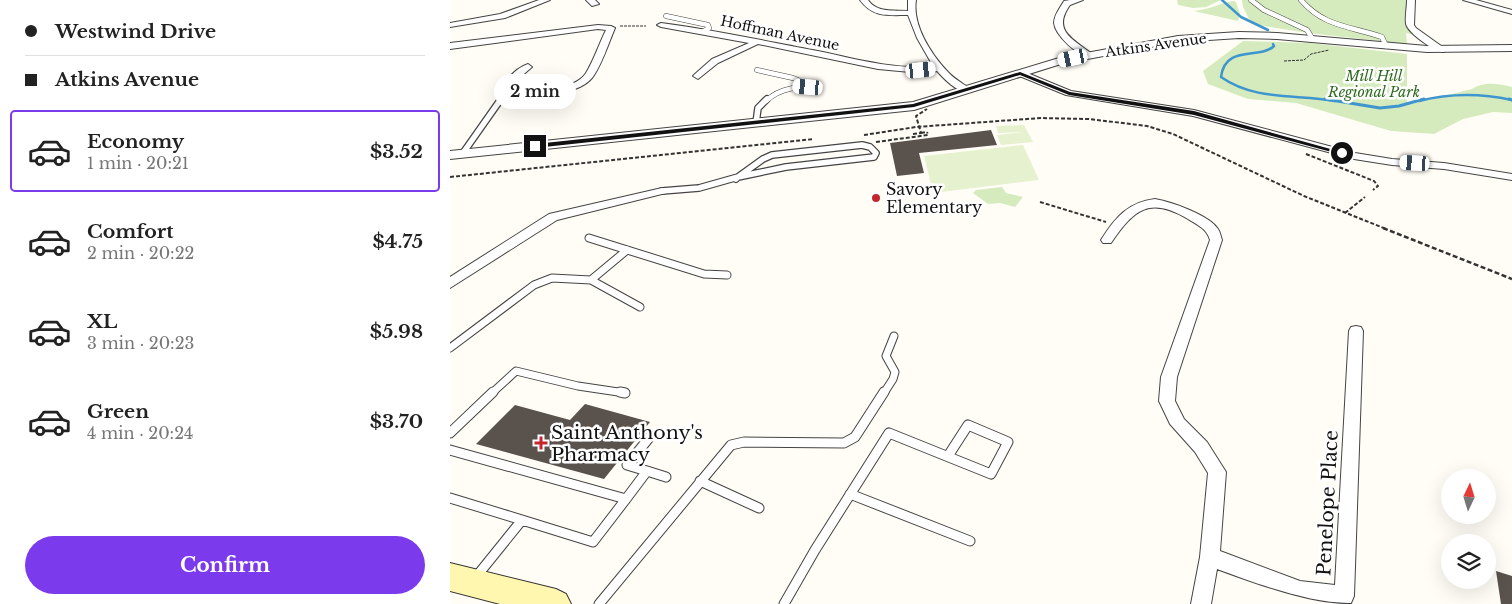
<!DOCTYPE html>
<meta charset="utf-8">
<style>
:root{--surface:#fff;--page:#f6f6f6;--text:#222;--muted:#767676;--line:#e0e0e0;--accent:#7c3aed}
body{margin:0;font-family:"Libre Baskerville",serif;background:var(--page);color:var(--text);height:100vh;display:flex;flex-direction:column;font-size:19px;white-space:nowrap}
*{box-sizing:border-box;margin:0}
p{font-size:16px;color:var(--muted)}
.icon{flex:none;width:28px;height:28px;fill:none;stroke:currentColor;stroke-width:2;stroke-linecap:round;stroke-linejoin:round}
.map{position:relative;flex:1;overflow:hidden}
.details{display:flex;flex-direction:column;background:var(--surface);width:450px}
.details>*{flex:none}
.guide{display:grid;align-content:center;height:110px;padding:0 25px;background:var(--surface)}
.needle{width:32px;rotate:4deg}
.buttons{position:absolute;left:991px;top:469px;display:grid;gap:10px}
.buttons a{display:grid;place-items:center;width:55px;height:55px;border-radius:50%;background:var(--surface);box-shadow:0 5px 20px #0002;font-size:25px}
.end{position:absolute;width:22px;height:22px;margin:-11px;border:6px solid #111;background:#fff;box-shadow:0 0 0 2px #fff}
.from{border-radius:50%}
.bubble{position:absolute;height:35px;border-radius:18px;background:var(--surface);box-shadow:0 5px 20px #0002;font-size:16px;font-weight:700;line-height:35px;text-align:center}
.car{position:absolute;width:15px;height:30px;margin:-15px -8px;border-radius:6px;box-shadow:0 0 4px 1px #0007;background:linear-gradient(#fff 24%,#345 0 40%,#fff 0 76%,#345 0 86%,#fff 0)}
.guide b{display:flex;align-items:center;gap:18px;height:48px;font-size:19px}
.guide b+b{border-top:1px solid var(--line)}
.guide i{width:12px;height:12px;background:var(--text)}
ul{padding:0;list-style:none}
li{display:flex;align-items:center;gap:15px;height:82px;margin:0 10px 8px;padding:0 15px;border:2px solid transparent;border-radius:5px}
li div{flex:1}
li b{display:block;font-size:19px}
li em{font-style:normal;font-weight:700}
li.active{border-color:var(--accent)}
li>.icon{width:45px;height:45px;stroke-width:1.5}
.cta{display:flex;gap:10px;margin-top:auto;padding:10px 25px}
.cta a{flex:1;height:58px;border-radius:30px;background:var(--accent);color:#fff;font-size:20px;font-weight:700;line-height:58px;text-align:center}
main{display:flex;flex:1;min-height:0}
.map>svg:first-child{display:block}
.green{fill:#d5ebbd}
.pitch{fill:#e6f2cf}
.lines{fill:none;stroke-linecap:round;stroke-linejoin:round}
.stream-far1{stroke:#3f96cf;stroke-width:2.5}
.stream{stroke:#3f96cf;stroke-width:3}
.building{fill:#5a524d}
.service-far3-casing{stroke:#444;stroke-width:5.5}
.service-far2-casing{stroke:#444;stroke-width:8}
.service-far1-casing{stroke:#444;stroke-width:9}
.service-casing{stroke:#444;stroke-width:11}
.minor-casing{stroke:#444;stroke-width:2}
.tertiary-casing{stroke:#444;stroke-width:2}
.secondary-casing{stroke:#333;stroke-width:2}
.path-far2{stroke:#333;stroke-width:1;stroke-dasharray:3 1;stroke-linecap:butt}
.path-far1{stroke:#333;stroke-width:2;stroke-dasharray:4 2;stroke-linecap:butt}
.path{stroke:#333;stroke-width:2.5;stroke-dasharray:5 2.5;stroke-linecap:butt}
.service-far3{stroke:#fff;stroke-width:4.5}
.service-far2{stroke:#fff;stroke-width:5.5}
.service-far1{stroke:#fff;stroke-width:7}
.service{stroke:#fff;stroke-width:9}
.minor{fill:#fff;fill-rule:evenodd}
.tertiary{fill:#fff;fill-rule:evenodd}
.secondary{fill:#fff6b0;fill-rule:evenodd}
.path-bridge{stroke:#333;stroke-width:2;stroke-dasharray:4 2;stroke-linecap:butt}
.route{fill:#111}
.poi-dot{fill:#c4262e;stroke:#fff;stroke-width:2}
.labels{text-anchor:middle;stroke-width:5;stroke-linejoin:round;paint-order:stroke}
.far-street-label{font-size:14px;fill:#111;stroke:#fff}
.far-park-label{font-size:14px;font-style:italic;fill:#2f6b1f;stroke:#fff}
.poi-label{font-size:16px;fill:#111;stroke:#fff;text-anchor:start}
.near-poi-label{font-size:19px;fill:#111;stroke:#fff;text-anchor:start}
.near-street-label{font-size:19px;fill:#111;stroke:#fff}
</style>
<main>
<section class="details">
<div class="guide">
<b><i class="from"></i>Westwind Drive</b>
<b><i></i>Atkins Avenue</b>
</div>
<ul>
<li class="active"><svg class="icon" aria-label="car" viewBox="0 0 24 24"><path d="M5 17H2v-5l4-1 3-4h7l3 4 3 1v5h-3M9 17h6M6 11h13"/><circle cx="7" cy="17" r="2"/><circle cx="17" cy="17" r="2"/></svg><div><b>Economy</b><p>1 min · 20:21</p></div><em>$3.52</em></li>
<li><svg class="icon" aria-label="car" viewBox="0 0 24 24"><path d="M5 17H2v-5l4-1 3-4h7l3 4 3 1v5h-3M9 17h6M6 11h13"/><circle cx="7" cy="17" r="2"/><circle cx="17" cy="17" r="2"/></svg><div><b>Comfort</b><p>2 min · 20:22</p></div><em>$4.75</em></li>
<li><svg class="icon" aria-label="car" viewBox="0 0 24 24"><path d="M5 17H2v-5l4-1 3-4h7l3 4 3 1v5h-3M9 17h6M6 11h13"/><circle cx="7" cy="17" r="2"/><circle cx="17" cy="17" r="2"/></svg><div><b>XL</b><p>3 min · 20:23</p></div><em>$5.98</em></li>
<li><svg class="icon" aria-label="car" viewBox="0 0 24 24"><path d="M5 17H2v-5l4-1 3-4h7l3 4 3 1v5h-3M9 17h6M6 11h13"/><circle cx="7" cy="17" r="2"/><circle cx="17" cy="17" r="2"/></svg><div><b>Green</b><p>4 min · 20:24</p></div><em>$3.70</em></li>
</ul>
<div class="cta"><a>Confirm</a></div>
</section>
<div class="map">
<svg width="1062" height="604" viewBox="0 0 1062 604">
<rect width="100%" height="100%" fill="#fffdf5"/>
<path class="green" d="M727,0H771L756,7L743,8L728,5Z
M792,0H956V24L964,35L956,33L957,44L858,33L808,25L799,19L793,7Z
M783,1L786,2L790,14L788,21L744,11C762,9 767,4 783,1Z
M793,41L860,43L957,54V105L1022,89C1034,81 1049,84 1062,87V113L1043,112L1013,119L984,134L941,131L846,103L798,99L758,84L753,71Z
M552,187L556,193L573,197L565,207L550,203L538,204L523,193L526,190Z"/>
<path class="pitch" d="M574,125L583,142L551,145L547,135L574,132L548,133L546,126Z
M573,145L589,180L483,193L474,156Z"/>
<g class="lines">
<path class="stream-far1" d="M772,0L791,17L818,30
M823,44L824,46C810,60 775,44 771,77C805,101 846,94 885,101
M969,101C1000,93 1030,93 1062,100"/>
<path class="stream" d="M875,99L930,108L949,106L974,99
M1059,99L1062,100"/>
</g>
<path class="building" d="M541,130L547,145L469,153L474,173L447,176L440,143Z
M135,404L200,422L154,479L26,444L65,405L120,420Z
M1046,571L1062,576V604H1051Z"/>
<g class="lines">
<g class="service-far3-casing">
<path id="service-far3" d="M801,0L814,10L857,30L862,38
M851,0C874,27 900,26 932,37L936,46
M216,16L258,25L259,28L254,31
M307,70L343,78L348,80L347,86
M50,101L55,94
M316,101C331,87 350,86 369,88"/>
</g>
<g class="service-far2-casing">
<path id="service-far2" d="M306,123L308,108L317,99
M412,145L420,147L426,153L424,157L336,167L288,177L313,159L322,155Z
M13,153L51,99
M286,179L288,177
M212,191L249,188L288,177"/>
</g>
<g class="service-far1-casing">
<path id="service-far1" d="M139,238L254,274L277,275
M141,280L177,250
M0,348L84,285L102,278L141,280L190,307
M42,393L66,371L128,386L175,393
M434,393L443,379L445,372L436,356L444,336"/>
</g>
<g class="service-casing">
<path id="service" d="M170,392L175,393
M0,433L43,392
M0,450L176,499L143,542L72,520L26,577
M197,471L216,477
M250,481L309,508
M400,494L520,541
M0,498L72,520
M176,499L197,471L177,465L199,438
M149,604L281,445L294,442L394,443L405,437L434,392
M334,604L365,550L439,433L541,474L558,442L518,425L498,456"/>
</g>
<g class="minor-casing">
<path id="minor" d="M89,0H100L55,18L0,27V23L50,14Z
M136,0H145L149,4L142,6Z
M410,0H418C427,13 443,10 458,11V0H466C462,25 481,54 497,71C503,78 512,83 519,88V92C508,93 494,79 487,71L471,73L428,69L308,44L268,63L248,79L243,76L245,74L262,59L299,43L211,27L207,25L211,23C266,30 319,42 373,52C409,60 447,70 483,66L467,38L458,15C438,15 423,18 410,0Z
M620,0H633L620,5C602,30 622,39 641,53V57C629,58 605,35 604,23C604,15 610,8 614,1Z
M957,0H965L964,25L966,28L994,48V52C986,53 958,33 956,24C955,17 957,7 957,0Z
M1013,0H1026L1062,10V14Z
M148,25L161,26L165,28C159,42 151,67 142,78C125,98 79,95 55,97L50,94C55,81 64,69 78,64L82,67L67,80L61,91C81,90 124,92 136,73C144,60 149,44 156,30L148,29L0,49V43Z
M570,70L621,91L744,110L905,153L942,159L994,163L1062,174V180L994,169L942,165L904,159L743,116L616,95L567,75L566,73Z
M212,188L218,191L216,193L107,220L0,288V277L99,214Z
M705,199C722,202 759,215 768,229C770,232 771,237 772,240L727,377L725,401L734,419L757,442L776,472L770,551L850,581L885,585L899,331L901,327L906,326L911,327L913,331L904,596L901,603C861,604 805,583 767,569L761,604H741L750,557L758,473L745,452L720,424L709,401L711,377L760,240C757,229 748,225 738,219C700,196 684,209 661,243H653L651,240C665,218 678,202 705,199Z"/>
</g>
<g class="tertiary-casing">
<path id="tertiary" d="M789,32L827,33L977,46L1062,45V51L977,52L827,39L789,38L728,42L611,64L464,110L0,159V151L463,102L609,58L728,36Z"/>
</g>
<g class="secondary-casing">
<path id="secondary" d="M0,563L106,589L116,594L121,604H50L0,591Z"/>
</g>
<path class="path-far2" d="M170,26H196
M834,61L854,60L861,54L879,50"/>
<path class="path-far1" d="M471,133L477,132
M414,135L466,127L591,118L639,119L697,126L723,134L854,196L936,229
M426,142L478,135L477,132
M856,154L924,181L928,186L923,190
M0,177L364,139
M590,202L656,222
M895,213L915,197"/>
<path class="path" d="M933,228L1062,279"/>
<use href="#service-far3" class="service-far3"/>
<use href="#service-far2" class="service-far2"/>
<use href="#service-far1" class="service-far1"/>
<use href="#service" class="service"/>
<use href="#minor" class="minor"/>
<use href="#tertiary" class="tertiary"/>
<use href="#secondary" class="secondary"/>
<path class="path-bridge" d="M463,134L471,133L466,116L477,109"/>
</g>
<path class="route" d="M570,72L620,92L744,111L895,153L889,154L744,115L619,95L570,75L464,107L85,148L82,146L85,144L463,104Z"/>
<g class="poi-dot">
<circle cx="426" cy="198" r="5"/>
<path d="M88.5 435.5h5v5h5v5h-5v5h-5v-5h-5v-5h5z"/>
</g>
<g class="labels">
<g class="far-street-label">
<text transform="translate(330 33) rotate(12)" y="5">Hoffman Avenue</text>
<text transform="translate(706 45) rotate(-8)" y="5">Atkins Avenue</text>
</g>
<g class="far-park-label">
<text x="924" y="81">Mill Hill<tspan x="924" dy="16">Regional Park</tspan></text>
</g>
<g class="poi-label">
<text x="436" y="195">Savory<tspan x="436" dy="18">Elementary</tspan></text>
</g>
<g class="near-poi-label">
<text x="101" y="439">Saint Anthony's<tspan x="101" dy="22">Pharmacy</tspan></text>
</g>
<g class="near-street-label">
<text transform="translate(877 503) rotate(-87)" y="7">Penelope Place</text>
</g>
</g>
</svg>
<div class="buttons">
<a><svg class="needle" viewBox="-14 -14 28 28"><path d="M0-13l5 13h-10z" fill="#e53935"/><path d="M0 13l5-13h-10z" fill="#767676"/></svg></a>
<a><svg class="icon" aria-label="layers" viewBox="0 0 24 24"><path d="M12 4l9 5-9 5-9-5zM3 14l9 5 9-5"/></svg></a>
</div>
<i class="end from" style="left:892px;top:153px"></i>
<i class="end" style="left:85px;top:146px"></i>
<div class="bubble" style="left:44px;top:74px;width:82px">2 min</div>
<i class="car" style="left:623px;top:58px;rotate:258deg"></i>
<i class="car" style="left:471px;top:70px;rotate:84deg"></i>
<i class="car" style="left:358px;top:87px;rotate:275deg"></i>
<i class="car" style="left:965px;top:163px;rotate:273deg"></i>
</div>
</main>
